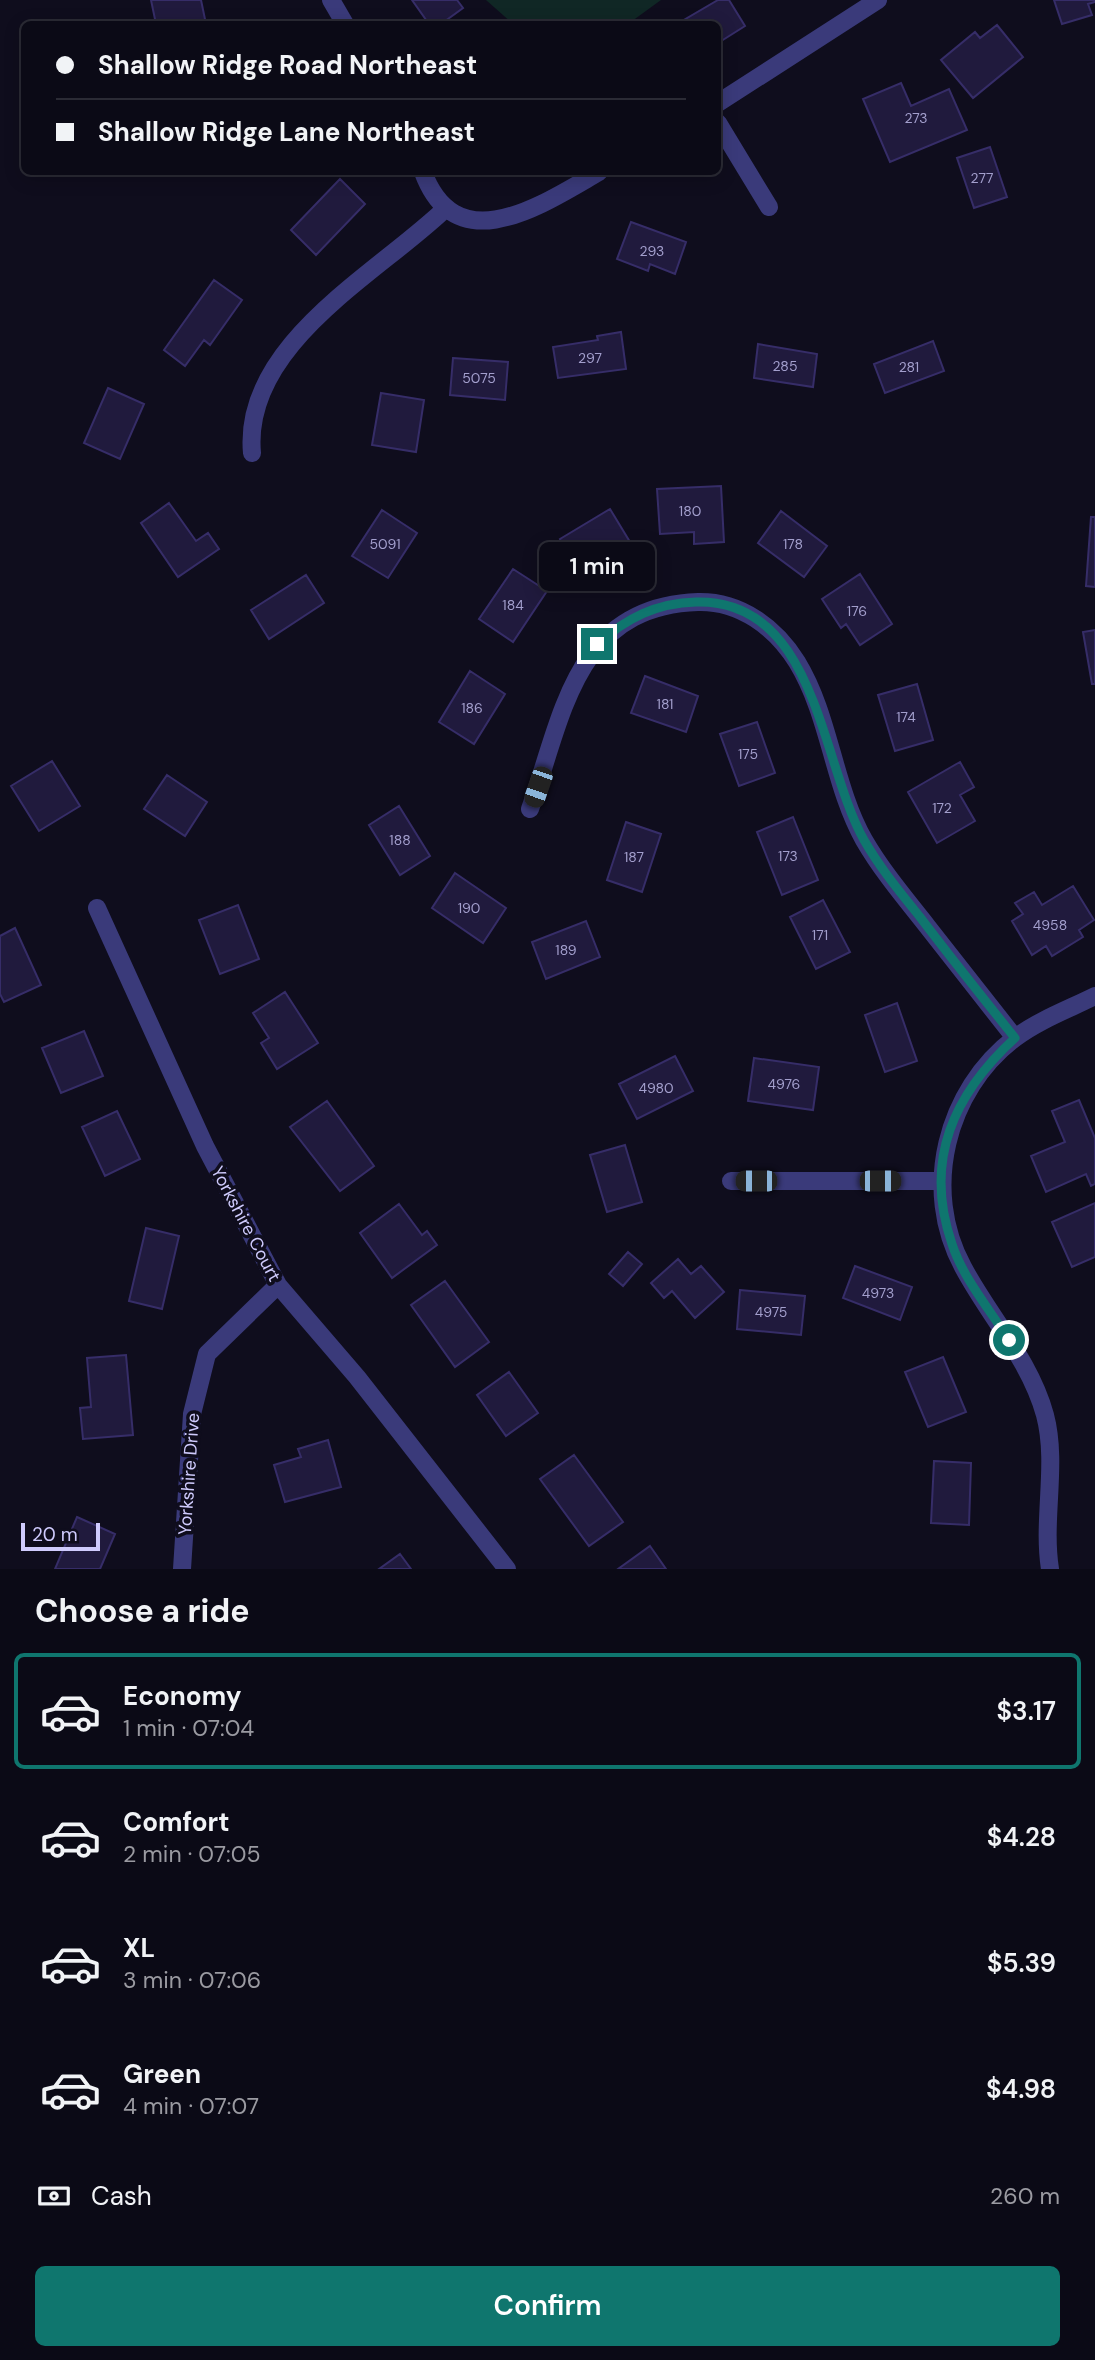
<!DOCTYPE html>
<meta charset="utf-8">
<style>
:root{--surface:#0b0a16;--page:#191823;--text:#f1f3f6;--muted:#9a9aa1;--line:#2b2b35;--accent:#0f766e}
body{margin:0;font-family:"DM Sans",sans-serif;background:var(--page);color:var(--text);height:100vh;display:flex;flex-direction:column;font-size:26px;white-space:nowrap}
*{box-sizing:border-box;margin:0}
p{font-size:23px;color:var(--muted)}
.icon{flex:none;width:38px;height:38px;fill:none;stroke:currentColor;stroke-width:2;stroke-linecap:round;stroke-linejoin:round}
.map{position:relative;height:1569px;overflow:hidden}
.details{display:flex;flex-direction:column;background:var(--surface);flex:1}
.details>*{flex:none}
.hud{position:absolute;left:21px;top:21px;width:700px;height:154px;border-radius:10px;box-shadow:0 4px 18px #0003,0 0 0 2px var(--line);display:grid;align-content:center;height:154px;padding:0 35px;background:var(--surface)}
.scale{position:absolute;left:21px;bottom:18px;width:79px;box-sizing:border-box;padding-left:7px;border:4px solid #cfcbfd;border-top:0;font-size:19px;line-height:24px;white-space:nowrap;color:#cfcbfd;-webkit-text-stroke:5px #0f0d1d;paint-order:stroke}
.end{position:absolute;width:32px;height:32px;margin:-16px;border:9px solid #0f766e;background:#fff;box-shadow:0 0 0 4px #fff}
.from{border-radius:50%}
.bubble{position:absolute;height:49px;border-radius:10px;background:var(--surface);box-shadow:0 4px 18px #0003,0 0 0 2px var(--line);font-size:23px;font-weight:600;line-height:49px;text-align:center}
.car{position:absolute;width:21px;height:42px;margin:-21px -10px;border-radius:9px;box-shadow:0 0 5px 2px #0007;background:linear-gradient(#222 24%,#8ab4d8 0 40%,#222 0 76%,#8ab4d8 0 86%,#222 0)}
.hud b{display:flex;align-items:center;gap:24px;height:66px;font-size:26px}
.hud b+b{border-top:2px solid var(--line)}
.hud i{width:18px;height:18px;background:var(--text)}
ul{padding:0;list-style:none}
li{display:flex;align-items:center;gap:21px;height:116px;margin:0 14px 10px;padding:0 21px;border:4px solid transparent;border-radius:10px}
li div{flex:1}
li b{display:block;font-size:26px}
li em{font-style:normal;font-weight:600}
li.selected{border-color:var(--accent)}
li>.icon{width:63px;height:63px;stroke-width:1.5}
h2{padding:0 35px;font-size:32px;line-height:84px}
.pay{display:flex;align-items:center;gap:18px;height:77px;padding:0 35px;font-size:26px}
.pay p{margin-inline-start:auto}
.primary-button{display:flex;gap:14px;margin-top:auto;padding:14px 35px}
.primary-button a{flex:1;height:80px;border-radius:10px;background:var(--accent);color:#fff;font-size:28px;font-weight:600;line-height:80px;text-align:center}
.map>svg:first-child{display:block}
.green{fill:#102725}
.building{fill:#201a3d;stroke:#362d68;stroke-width:2}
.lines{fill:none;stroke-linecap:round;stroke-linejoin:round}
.street{stroke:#3a3a7a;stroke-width:18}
.route{stroke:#0f766e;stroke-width:9}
.labels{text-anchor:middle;stroke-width:7;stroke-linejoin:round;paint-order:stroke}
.number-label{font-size:14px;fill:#a39fcd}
.street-label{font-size:18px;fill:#cfcbfd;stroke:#0f0d1d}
</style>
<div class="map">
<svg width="1095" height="1569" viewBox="0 0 1095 1569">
<rect width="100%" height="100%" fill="#0f0d1d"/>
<path class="green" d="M486,0H661L628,24H513Z"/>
<path class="building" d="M151,0H201L206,24H156Z
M412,0H457L463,8L441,24H429Z
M718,0H729L745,26L718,43V24H677Z
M1054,0H1095V2L1088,4L1092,15L1062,24Z
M997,25L1023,57L973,98L941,60L975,32L980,38Z
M901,83L911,106L949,89L967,130L890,162L863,99Z
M990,147L1007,197L974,208L957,158Z
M340,179L365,204L316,255L291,230Z
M631,222L686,242L675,274L650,264L648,271L617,259Z
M214,280L242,300L210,345L204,340L185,366L164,350Z
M621,332L626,369L558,378L553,347L598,340L597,336Z
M933,341L944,371L885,393L874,364Z
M758,344L817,354L813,387L754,378Z
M453,358L508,362L505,400L450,395Z
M108,388L144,404L120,459L84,443Z
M381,393L424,400L416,452L372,445Z
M721,486L724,542L694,544V532L660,534L657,489Z
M169,503L196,541L208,533L219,549L178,577L141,523Z
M610,509L630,542L579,572L560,539Z
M382,510L417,533L388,578L352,556Z
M781,511L827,546L804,577L758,543Z
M1091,517H1095V587L1086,586Z
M513,569L547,591L513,642L479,619Z
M860,574L892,624L860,645L846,624L841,628L822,599Z
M306,575L324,603L269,639L251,610Z
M1095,630V684H1092L1083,632Z
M470,671L505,694L474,744L439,722Z
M645,676L698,696L686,732L631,713Z
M917,684L933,740L895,751L878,695Z
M757,722L775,773L739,786L720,734Z
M52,761L80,806L39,831L11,786Z
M960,762L974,787L960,795L975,821L937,843L908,792Z
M167,775L207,802L185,836L144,809Z
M399,806L430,856L400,875L369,825Z
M793,817L818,880L782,895L757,832Z
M626,822L661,834L642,892L607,880Z
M455,873L506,908L483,943L432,908Z
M1073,886L1094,920L1079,930L1083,937L1052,956L1046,946L1032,955L1012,921L1023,914L1015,903L1034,892L1042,905Z
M823,900L850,952L816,969L790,917Z
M238,905L259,959L220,974L199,920Z
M586,921L600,957L546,979L532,942Z
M15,928L41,985L4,1002L0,994V936Z
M285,992L318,1043L277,1069L261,1043L269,1038L253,1013Z
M897,1003L917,1061L885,1072L865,1015Z
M84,1031L103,1076L61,1093L42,1048Z
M675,1056L693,1091L637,1119L619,1084Z
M754,1058L819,1067L813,1110L748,1101Z
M1079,1100L1095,1138V1184L1091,1186L1086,1174L1046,1192L1031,1156L1065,1142L1052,1111Z
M327,1101L374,1166L340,1191L290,1127Z
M117,1111L140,1159L105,1176L82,1127Z
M625,1145L642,1202L607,1212L590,1155Z
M1095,1203V1257L1072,1267L1052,1222Z
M399,1204L422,1235L427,1231L437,1245L392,1278L360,1233Z
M146,1228L179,1236L162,1309L129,1301Z
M628,1252L642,1264L623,1286L609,1274Z
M678,1259L691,1274L701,1266L724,1292L695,1318L672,1291L664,1298L651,1283Z
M855,1266L912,1287L900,1320L843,1298Z
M445,1281L489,1342L455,1367L411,1305Z
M740,1290L805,1296L801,1335L737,1329Z
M126,1355L133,1435L83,1439L80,1408L91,1407L87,1358Z
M943,1357L966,1412L928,1427L905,1372Z
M509,1372L538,1413L506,1436L477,1395Z
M328,1440L341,1487L285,1502L274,1465L301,1457L298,1449Z
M574,1455L623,1522L589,1546L540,1479Z
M934,1461L971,1463L969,1525L931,1523Z
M77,1517L115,1534L100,1569H55Z
M650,1546L666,1569H618Z
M400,1554L411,1569H379Z"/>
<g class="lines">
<path class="street" d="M331,0L345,24
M718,103L878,0
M718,123L769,207
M423,172C457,263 543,204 599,172
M252,453C242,345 377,274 445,209
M530,809C563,715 575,606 698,602C740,601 775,627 797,662C830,716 833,785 864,840C882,871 905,898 927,926C956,963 986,1001 1015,1038
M97,908L205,1146L278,1285L357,1377L507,1569
M731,1181H942
M182,1569L192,1414L207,1354L278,1285
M1050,1569C1042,1519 1058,1464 1045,1415C1030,1360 989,1316 963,1267C921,1190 946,1090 1015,1038C1039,1020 1069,1009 1095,996"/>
</g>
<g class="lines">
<path class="route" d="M597,644C627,618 656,603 696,602C817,599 820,762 864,840C880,868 900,892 920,917C951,958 983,998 1015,1038C954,1094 923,1160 952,1244C963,1278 990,1310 1009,1340"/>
</g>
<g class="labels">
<g class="number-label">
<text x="916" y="123">273</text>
<text x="982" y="183">277</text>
<text x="652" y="256">293</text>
<text x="590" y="363">297</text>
<text x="785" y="371">285</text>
<text x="909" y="372">281</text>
<text x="479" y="383">5075</text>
<text x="690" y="516">180</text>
<text x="385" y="549">5091</text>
<text x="793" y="549">178</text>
<text x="513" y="610">184</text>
<text x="857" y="616">176</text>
<text x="665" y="709">181</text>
<text x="472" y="713">186</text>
<text x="906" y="722">174</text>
<text x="748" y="759">175</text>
<text x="942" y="813">172</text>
<text x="400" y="845">188</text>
<text x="788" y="861">173</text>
<text x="634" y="862">187</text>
<text x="469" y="913">190</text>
<text x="1050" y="930">4958</text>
<text x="820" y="940">171</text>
<text x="566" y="955">189</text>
<text x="784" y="1089">4976</text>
<text x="656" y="1093">4980</text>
<text x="878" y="1298">4973</text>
<text x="771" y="1317">4975</text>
</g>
<g class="street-label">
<text transform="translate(246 1224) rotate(62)" y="6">Yorkshire Court</text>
<text transform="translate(189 1474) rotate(-86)" y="6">Yorkshire Drive</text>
</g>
</g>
</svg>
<div class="scale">20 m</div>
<i class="end from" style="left:1009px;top:1340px"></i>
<i class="end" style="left:597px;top:644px"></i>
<div class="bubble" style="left:539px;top:542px;width:116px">1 min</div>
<i class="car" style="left:538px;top:787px;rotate:199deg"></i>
<i class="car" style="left:756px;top:1181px;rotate:270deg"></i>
<i class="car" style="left:880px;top:1181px;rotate:90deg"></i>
<div class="hud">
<b><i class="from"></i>Shallow Ridge Road Northeast</b>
<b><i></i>Shallow Ridge Lane Northeast</b>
</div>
</div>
<section class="details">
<h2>Choose a ride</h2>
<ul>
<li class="selected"><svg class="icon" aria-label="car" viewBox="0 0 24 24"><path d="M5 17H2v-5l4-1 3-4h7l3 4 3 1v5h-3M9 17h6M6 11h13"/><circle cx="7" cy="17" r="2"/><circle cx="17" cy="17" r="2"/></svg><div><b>Economy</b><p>1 min · 07:04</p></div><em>$3.17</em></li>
<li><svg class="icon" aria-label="car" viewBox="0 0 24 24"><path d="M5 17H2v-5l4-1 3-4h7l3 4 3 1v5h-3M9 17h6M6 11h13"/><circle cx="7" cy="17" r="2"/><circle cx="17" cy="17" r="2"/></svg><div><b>Comfort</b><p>2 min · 07:05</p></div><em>$4.28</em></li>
<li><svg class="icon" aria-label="car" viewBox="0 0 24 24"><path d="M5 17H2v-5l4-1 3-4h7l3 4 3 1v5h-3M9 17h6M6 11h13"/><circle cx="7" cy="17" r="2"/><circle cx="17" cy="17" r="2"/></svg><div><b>XL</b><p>3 min · 07:06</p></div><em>$5.39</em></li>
<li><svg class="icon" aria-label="car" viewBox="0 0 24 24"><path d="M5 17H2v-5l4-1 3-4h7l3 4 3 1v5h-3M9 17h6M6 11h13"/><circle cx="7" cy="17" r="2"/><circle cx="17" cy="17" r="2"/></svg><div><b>Green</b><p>4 min · 07:07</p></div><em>$4.98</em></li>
</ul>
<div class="pay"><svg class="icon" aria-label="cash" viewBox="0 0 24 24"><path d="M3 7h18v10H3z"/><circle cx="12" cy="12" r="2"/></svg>Cash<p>260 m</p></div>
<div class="primary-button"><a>Confirm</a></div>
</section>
